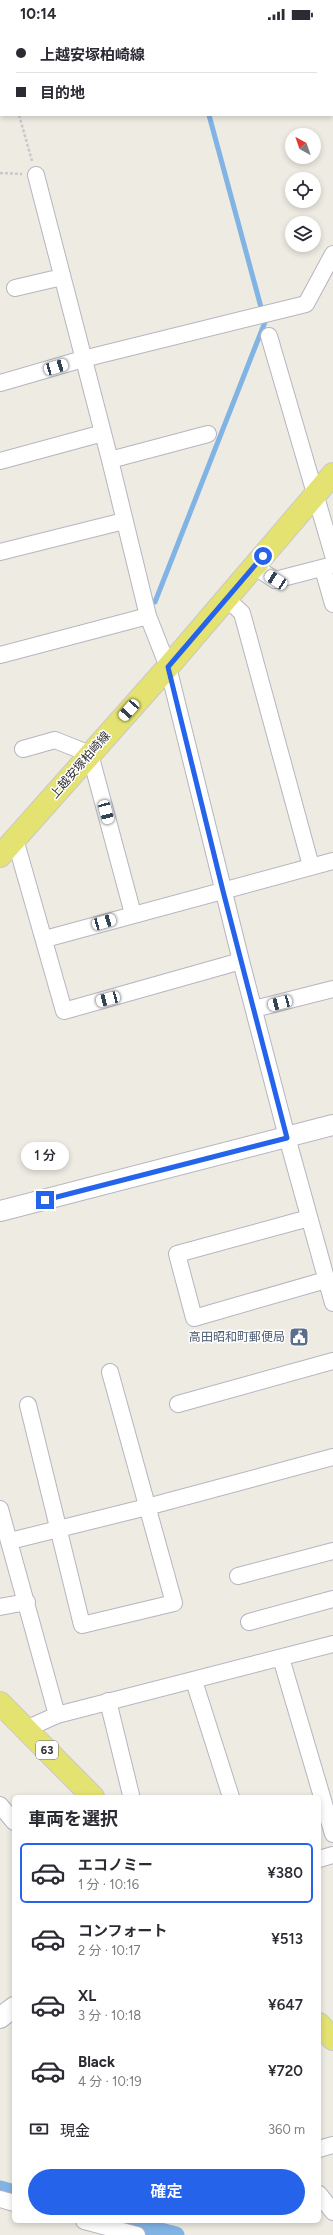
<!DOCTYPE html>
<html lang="ja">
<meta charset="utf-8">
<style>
:root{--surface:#fff;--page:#f2f2f3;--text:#2b2b33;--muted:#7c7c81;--line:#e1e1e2;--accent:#2563eb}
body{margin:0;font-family:Figtree,"Noto Sans JP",sans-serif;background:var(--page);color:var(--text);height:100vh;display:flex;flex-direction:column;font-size:15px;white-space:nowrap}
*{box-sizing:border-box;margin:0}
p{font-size:13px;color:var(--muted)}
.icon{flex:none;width:22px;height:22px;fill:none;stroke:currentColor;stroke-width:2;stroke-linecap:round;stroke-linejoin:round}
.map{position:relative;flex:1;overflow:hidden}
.details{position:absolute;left:12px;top:1767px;width:309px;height:428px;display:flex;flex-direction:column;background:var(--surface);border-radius:6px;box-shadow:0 2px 6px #0003}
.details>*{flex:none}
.top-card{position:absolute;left:0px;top:0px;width:333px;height:88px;box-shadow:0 2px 6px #0003;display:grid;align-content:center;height:88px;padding:0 16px;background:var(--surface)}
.needle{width:26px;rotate:320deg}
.tools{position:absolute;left:285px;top:100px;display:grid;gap:8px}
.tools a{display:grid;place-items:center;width:36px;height:36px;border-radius:50%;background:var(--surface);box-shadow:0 2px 6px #0003;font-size:20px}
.end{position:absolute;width:18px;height:18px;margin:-9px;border:5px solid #2563eb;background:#fff;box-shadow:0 0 0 2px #fff}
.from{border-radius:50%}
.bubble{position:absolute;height:28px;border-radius:14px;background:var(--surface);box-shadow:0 2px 6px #0003;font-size:13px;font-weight:600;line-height:28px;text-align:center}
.car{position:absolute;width:12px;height:24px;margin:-12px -6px;border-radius:5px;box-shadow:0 0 3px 1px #0007;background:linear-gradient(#fff 24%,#345 0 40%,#fff 0 76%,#345 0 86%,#fff 0)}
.top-card b{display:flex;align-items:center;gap:14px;height:38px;font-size:15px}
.top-card b+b{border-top:1px solid var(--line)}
.top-card i{width:10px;height:10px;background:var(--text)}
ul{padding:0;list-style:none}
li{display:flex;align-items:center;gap:12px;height:60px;margin:0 8px 6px;padding:0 8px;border:2px solid transparent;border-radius:6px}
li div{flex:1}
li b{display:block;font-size:15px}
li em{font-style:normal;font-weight:600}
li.selected{border-color:var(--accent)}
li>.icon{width:36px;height:36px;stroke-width:1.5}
h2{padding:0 16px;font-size:18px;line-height:48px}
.pay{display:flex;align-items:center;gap:10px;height:44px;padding:0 16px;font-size:15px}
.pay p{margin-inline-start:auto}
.cta{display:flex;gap:8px;margin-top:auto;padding:8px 16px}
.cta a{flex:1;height:46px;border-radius:24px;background:var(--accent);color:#fff;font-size:16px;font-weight:600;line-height:46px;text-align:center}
.status{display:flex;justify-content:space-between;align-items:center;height:28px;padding:0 20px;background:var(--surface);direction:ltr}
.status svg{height:11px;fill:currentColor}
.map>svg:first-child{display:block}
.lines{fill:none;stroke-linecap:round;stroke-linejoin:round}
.stream{stroke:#81b4e4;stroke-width:5}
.canal{stroke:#81b4e4;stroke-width:17}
.minor-casing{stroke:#b6b5c0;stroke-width:18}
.tertiary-casing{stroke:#b6b5c0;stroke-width:22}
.primary-casing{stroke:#c9c9c9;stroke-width:24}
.path{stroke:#c9c9c9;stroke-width:2.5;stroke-dasharray:3 2;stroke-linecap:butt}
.minor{stroke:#fff;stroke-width:16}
.tertiary{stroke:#fff;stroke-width:20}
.primary{stroke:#e4e271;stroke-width:22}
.route{stroke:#2563eb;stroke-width:5}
.labels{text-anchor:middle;stroke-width:3;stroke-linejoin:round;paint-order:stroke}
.shield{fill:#fff;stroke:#6d6d6d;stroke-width:1}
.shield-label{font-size:11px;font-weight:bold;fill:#2e2e2e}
.street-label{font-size:12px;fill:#2e2e2e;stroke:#fff}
.service-label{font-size:12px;fill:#4e5e75;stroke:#fff;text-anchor:end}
</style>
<div class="status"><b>10:14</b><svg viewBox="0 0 49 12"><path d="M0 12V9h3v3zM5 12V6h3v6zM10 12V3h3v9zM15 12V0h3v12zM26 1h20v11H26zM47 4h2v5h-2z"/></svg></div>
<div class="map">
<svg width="333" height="2207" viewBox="0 0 333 2207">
<rect width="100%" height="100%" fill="#edebe2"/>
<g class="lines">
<path class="stream" d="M185,0L186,1
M155,574L265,294L209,87"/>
<path class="canal" d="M0,2161L14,2165
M121,2193L176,2207"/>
<g class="minor-casing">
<path id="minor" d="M36,147L110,432L148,588L168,639L241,933L287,1109L333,1275
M15,260L62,249
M269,308L333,527
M0,355L83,331L306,276L333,226
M110,432L208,406
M0,433L103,405
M0,524L124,493
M254,538L275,552L333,537
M323,541L333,576
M226,570L242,585L311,838
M0,627L148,588
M23,721L55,712L90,726L133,886
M15,811L64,983L241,933
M45,911L333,833
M254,981L333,961
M309,1190L177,1226L194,1290L326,1252
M178,1376L333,1333
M28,1377L82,1597L174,1575L110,1344
M0,1481L57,1687L26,1701
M10,1513L147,1479L333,1429
M238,1548L333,1523
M0,1579L27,1574
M249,1594L333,1571
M281,1630L333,1806
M194,1653L231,1769
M108,1673L131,1767
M57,1687L333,1616
M0,1777L14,1794
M319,1831L333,1827
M319,2121L333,2117
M319,2166L333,2184
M0,2171L14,2175
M84,2193L137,2207"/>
</g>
<g class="tertiary-casing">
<path id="tertiary" d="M0,1183L333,1097
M0,1990L14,1979"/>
</g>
<g class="primary-casing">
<path id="primary" d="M0,828L168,639L333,446
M0,1675L93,1769
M319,1996L333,2011"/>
</g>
<path class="path" d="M0,19L1,22
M19,87L32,133
M0,145L22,146"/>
<use href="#minor" class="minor"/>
<use href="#tertiary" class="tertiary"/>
<use href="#primary" class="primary"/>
</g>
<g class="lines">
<path class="route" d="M45,1172L287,1110L223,863L168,639L263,528"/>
</g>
<defs>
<g id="civic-square" transform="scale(1)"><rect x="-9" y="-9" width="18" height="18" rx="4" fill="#5c6f8a" stroke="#fff"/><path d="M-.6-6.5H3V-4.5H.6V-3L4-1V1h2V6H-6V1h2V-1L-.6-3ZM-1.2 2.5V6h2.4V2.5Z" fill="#fff"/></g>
</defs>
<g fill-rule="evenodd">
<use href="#civic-square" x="299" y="1309"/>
</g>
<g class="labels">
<rect class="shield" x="36" y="1713" width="22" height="18" rx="3"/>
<g class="shield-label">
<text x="47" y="1726">63</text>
</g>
<g class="street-label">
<text transform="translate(80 737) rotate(-49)" y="4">上越安塚柏崎線</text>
</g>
<g class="service-label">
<text x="285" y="1313">高田昭和町郵便局</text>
</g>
</g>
</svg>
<div class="tools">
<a><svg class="needle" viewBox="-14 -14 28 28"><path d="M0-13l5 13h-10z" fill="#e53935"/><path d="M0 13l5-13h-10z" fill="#7c7c81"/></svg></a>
<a><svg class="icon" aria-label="locate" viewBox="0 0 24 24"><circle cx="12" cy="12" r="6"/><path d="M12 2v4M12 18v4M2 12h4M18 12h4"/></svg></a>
<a><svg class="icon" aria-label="layers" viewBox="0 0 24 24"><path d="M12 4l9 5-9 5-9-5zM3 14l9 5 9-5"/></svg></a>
</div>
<i class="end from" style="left:263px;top:528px"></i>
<i class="end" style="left:45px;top:1172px"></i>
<div class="bubble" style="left:21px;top:1114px;width:48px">1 分</div>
<i class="car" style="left:56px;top:339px;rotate:74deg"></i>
<i class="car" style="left:276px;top:552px;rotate:303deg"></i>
<i class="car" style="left:129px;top:682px;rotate:222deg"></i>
<i class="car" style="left:106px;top:784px;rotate:165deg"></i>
<i class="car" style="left:104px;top:894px;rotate:74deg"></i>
<i class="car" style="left:108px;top:971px;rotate:255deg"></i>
<i class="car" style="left:280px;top:975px;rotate:255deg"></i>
<div class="top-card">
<b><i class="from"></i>上越安塚柏崎線</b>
<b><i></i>目的地</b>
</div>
<section class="details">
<h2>車両を選択</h2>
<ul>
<li class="selected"><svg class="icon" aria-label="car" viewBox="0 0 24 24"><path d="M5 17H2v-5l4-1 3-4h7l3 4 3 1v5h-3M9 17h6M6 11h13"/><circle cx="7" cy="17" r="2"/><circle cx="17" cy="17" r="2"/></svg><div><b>エコノミー</b><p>1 分 · 10:16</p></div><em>¥380</em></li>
<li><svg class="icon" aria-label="car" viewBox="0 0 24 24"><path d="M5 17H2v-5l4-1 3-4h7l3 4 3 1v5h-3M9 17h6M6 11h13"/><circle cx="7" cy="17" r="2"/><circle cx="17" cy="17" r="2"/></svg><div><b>コンフォート</b><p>2 分 · 10:17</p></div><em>¥513</em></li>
<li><svg class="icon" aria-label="car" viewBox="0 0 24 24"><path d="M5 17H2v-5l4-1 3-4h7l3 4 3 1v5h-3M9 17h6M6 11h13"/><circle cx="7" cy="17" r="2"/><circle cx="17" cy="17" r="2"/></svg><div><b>XL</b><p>3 分 · 10:18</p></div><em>¥647</em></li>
<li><svg class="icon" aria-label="car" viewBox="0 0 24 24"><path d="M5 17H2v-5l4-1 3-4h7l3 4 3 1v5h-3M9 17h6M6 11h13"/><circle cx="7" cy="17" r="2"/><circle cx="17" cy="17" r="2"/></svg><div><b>Black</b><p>4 分 · 10:19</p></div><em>¥720</em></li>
</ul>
<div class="pay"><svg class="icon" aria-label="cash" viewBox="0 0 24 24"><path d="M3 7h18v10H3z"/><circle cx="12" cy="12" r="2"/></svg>現金<p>360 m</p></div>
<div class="cta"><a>確定</a></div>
</section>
</div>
